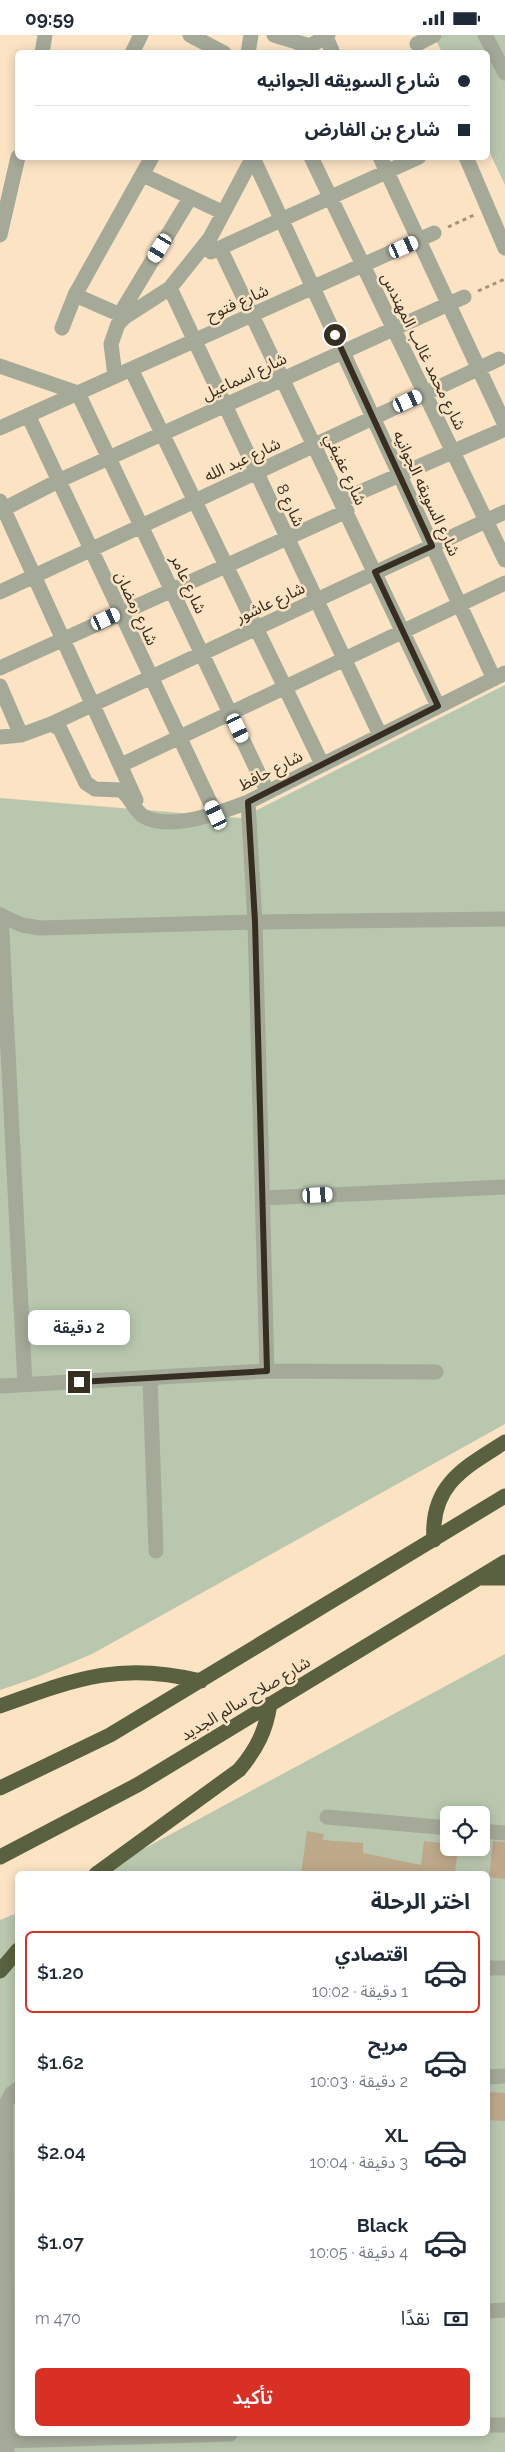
<!DOCTYPE html>
<html lang="ar">
<meta charset="utf-8">
<style>
:root{--surface:#fff;--page:#f6f6f7;--text:#1f2937;--muted:#747a83;--line:#e0e1e3;--accent:#d93025}
body{margin:0;font-family:Raleway,"Noto Sans Arabic",sans-serif;background:var(--page);color:var(--text);direction:rtl;height:100vh;display:flex;flex-direction:column;font-size:19px;white-space:nowrap}
*{box-sizing:border-box;margin:0}
p{font-size:16px;color:var(--muted)}
.icon{flex:none;width:28px;height:28px;fill:none;stroke:currentColor;stroke-width:2;stroke-linecap:round;stroke-linejoin:round}
.map{position:relative;flex:1;overflow:hidden;direction:ltr}
.side{position:absolute;left:15px;top:1836px;width:475px;height:565px;display:flex;flex-direction:column;background:var(--surface);border-radius:8px;box-shadow:0 2px 12px #0003;direction:rtl}
.side>*{flex:none}
.guide{position:absolute;left:15px;top:15px;width:475px;height:110px;border-radius:8px;box-shadow:0 2px 12px #0003;direction:rtl;display:grid;align-content:center;height:110px;padding:0 20px;background:var(--surface)}
.fabs{position:absolute;left:440px;top:1771px;display:grid;gap:10px}
.fabs a{display:grid;place-items:center;width:50px;height:50px;border-radius:8px;background:var(--surface);box-shadow:0 2px 12px #0003;font-size:25px}
.end{position:absolute;width:22px;height:22px;margin:-11px;border:6px solid #372e22;background:#fff;box-shadow:0 0 0 2px #fff}
.from{border-radius:50%}
.bubble{position:absolute;height:35px;border-radius:8px;background:var(--surface);box-shadow:0 2px 12px #0003;font-size:16px;font-weight:600;line-height:35px;text-align:center;direction:rtl}
.car{position:absolute;width:15px;height:30px;margin:-15px -8px;border-radius:6px;box-shadow:0 0 4px 1px #0007;background:linear-gradient(#fff 24%,#345 0 40%,#fff 0 76%,#345 0 86%,#fff 0)}
.guide b{display:flex;align-items:center;gap:18px;height:48px;font-size:19px}
.guide b+b{border-top:1px solid var(--line)}
.guide i{width:12px;height:12px;background:var(--text)}
ul{padding:0;list-style:none}
li{display:flex;align-items:center;gap:15px;height:82px;margin:0 10px 8px;padding:0 10px;border:2px solid transparent;border-radius:8px}
li div{flex:1}
li b{display:block;font-size:19px}
li em{font-style:normal;font-weight:600}
li.selected{border-color:var(--accent)}
li>.icon{width:45px;height:45px;stroke-width:1.5}
h2{padding:0 20px;font-size:22px;line-height:60px}
.pay{display:flex;align-items:center;gap:12px;height:55px;padding:0 20px;font-size:19px}
.pay p{margin-inline-start:auto}
.button{display:flex;gap:10px;margin-top:auto;padding:10px 20px}
.button a{flex:1;height:58px;border-radius:8px;background:var(--accent);color:#fff;font-size:20px;font-weight:600;line-height:58px;text-align:center}
.status{display:flex;justify-content:space-between;align-items:center;height:35px;padding:0 25px;background:var(--surface);direction:ltr}
.status svg{height:14px;fill:currentColor}
.map>svg:first-child{display:block}
.green{fill:#b9c7af;fill-rule:evenodd}
.building{fill:#bea88a}
.lines{fill:none;stroke-linecap:round;stroke-linejoin:round}
.path{stroke:#a4927c;stroke-width:3;stroke-dasharray:4 4;stroke-linecap:butt}
.minor{stroke:#a4a998;stroke-width:15}
.highway{stroke:#596140;stroke-width:15}
.route{stroke:#372e22;stroke-width:6}
.labels{text-anchor:middle;stroke-width:5;stroke-linejoin:round;paint-order:stroke}
.street-label{font-size:16px;fill:#372e22;stroke:#fbe3c4}
</style>
<div class="status"><b>09:59</b><svg viewBox="0 0 49 12"><path d="M0 12V9h3v3zM5 12V6h3v6zM10 12V3h3v9zM15 12V0h3v12zM26 1h20v11H26zM47 4h2v5h-2z"/></svg></div>
<div class="map">
<svg width="505" height="2417" viewBox="0 0 505 2417">
<rect width="100%" height="100%" fill="#fbe3c4"/>
<path class="green" d="M433,0H505V150L488,114V18L442,17Z
M505,650V1389L92,1619L35,1643L0,1655V763L241,783Z
M505,1619V2417H0V1885L17,1878L18,2399H488V1839H97ZM449,1780H481V1812H449Z"/>
<path class="building" d="M307,1796L324,1799L323,1805L363,1808V1818L421,1830L424,1806L449,1809V1812H458L455,1839H301Z
M493,1806L505,1807V1844L489,1842Z
M488,2057L505,2058V2086L488,2085Z"/>
<g class="lines">
<path class="path" d="M448,192L474,180
M478,256L505,244"/>
<path class="minor" d="M190,0L224,18
M274,0L310,11
M485,0L505,38
M326,2L333,18
M417,9L434,0
M302,16L328,0
M42,18L45,0
M132,18L141,0
M248,18L251,0
M311,122L505,525
M380,122L505,390
M466,122L505,213
M253,123L494,644
M143,140L222,177
M0,200L18,122
M220,213L438,671
M211,217L419,122
M170,253L380,700
M75,260L125,282
M120,279L190,163
M62,293L75,260L152,122
M0,331L78,358L267,756
M131,334L322,729
M115,341L111,309L118,289L125,282L170,253L210,203L253,122
M28,380L216,780
M0,393L434,198
M342,465L505,394
M0,466L136,765
M0,476L58,446L464,262
M0,557L499,324
M0,633L347,476
M0,651L21,700
M51,689L60,694L86,748L95,754L121,755C130,761 134,775 143,781C170,797 222,777 248,767L505,638
M0,702L21,700L51,689L505,477
M121,730L505,548
M248,767L255,887L267,1336
M0,880L22,890L40,893L255,887L505,884
M1,880L25,1350
M263,1163L505,1152
M150,1343L156,1516
M0,1351L267,1336L436,1337
M327,1782L449,1793
M481,1796L505,1798
M488,1933H505
M488,2042L505,2041
M488,2276L505,2275
M488,2390H505
M7,2406L230,2399
M7,2417L6,2069L12,2058L18,2054"/>
<path class="highway" d="M434,1505C430,1450 464,1433 505,1407
M479,1543H505
M0,1671C75,1644 120,1626 201,1646
M0,1753L110,1700L505,1461
M0,1822L139,1749L505,1527
M96,1839L239,1735C257,1714 266,1695 270,1669
M0,1936L18,1915"/>
</g>
<g class="lines">
<path class="route" d="M79,1347L267,1336L255,887L248,767L438,671L375,537L432,511L335,300"/>
</g>
<g class="labels">
<g class="street-label">
<text transform="translate(237 267) rotate(-24)" y="6">شارع فتوح</text>
<text transform="translate(424 316) rotate(64)" y="6">شارع محمد غالب المهندس</text>
<text transform="translate(244 341) rotate(-25)" y="6">شارع اسماعيل</text>
<text transform="translate(242 424) rotate(-25)" y="6">شارع عبد الله</text>
<text transform="translate(346 434) rotate(65)" y="6">شارع عفيفي</text>
<text transform="translate(427 458) rotate(65)" y="6">شارع السويقه الجوانيه</text>
<text transform="translate(291 470) rotate(65)" y="6">شارع 8</text>
<text transform="translate(189 549) rotate(65)" y="6">شارع عامر</text>
<text transform="translate(270 567) rotate(-25)" y="6">شارع عاشور</text>
<text transform="translate(137 573) rotate(65)" y="6">شارع رمضان</text>
<text transform="translate(270 735) rotate(-27)" y="6">شارع حافظ</text>
<text transform="translate(245 1663) rotate(-31)" y="6">شارع صلاح سالم الجديد</text>
</g>
</g>
</svg>
<div class="fabs">
<a><svg class="icon" aria-label="locate" viewBox="0 0 24 24"><circle cx="12" cy="12" r="6"/><path d="M12 2v4M12 18v4M2 12h4M18 12h4"/></svg></a>
</div>
<i class="end from" style="left:335px;top:300px"></i>
<i class="end" style="left:79px;top:1347px"></i>
<div class="bubble" style="left:28px;top:1275px;width:102px">2 دقيقة</div>
<i class="car" style="left:404px;top:212px;rotate:66deg"></i>
<i class="car" style="left:160px;top:213px;rotate:211deg"></i>
<i class="car" style="left:408px;top:366px;rotate:65deg"></i>
<i class="car" style="left:106px;top:584px;rotate:65deg"></i>
<i class="car" style="left:238px;top:693px;rotate:155deg"></i>
<i class="car" style="left:216px;top:780px;rotate:335deg"></i>
<i class="car" style="left:318px;top:1160px;rotate:87deg"></i>
<div class="guide">
<b><i class="from"></i>شارع السويقه الجوانيه</b>
<b><i></i>شارع بن الفارض</b>
</div>
<section class="side">
<h2>اختر الرحلة</h2>
<ul>
<li class="selected"><svg class="icon" aria-label="car" viewBox="0 0 24 24"><path d="M5 17H2v-5l4-1 3-4h7l3 4 3 1v5h-3M9 17h6M6 11h13"/><circle cx="7" cy="17" r="2"/><circle cx="17" cy="17" r="2"/></svg><div><b>اقتصادي</b><p>1 دقيقة · 10:02</p></div><em>$1.20</em></li>
<li><svg class="icon" aria-label="car" viewBox="0 0 24 24"><path d="M5 17H2v-5l4-1 3-4h7l3 4 3 1v5h-3M9 17h6M6 11h13"/><circle cx="7" cy="17" r="2"/><circle cx="17" cy="17" r="2"/></svg><div><b>مريح</b><p>2 دقيقة · 10:03</p></div><em>$1.62</em></li>
<li><svg class="icon" aria-label="car" viewBox="0 0 24 24"><path d="M5 17H2v-5l4-1 3-4h7l3 4 3 1v5h-3M9 17h6M6 11h13"/><circle cx="7" cy="17" r="2"/><circle cx="17" cy="17" r="2"/></svg><div><b>XL</b><p>3 دقيقة · 10:04</p></div><em>$2.04</em></li>
<li><svg class="icon" aria-label="car" viewBox="0 0 24 24"><path d="M5 17H2v-5l4-1 3-4h7l3 4 3 1v5h-3M9 17h6M6 11h13"/><circle cx="7" cy="17" r="2"/><circle cx="17" cy="17" r="2"/></svg><div><b>Black</b><p>4 دقيقة · 10:05</p></div><em>$1.07</em></li>
</ul>
<div class="pay"><svg class="icon" aria-label="cash" viewBox="0 0 24 24"><path d="M3 7h18v10H3z"/><circle cx="12" cy="12" r="2"/></svg>نقدًا<p>470 m</p></div>
<div class="button"><a>تأكيد</a></div>
</section>
</div>
